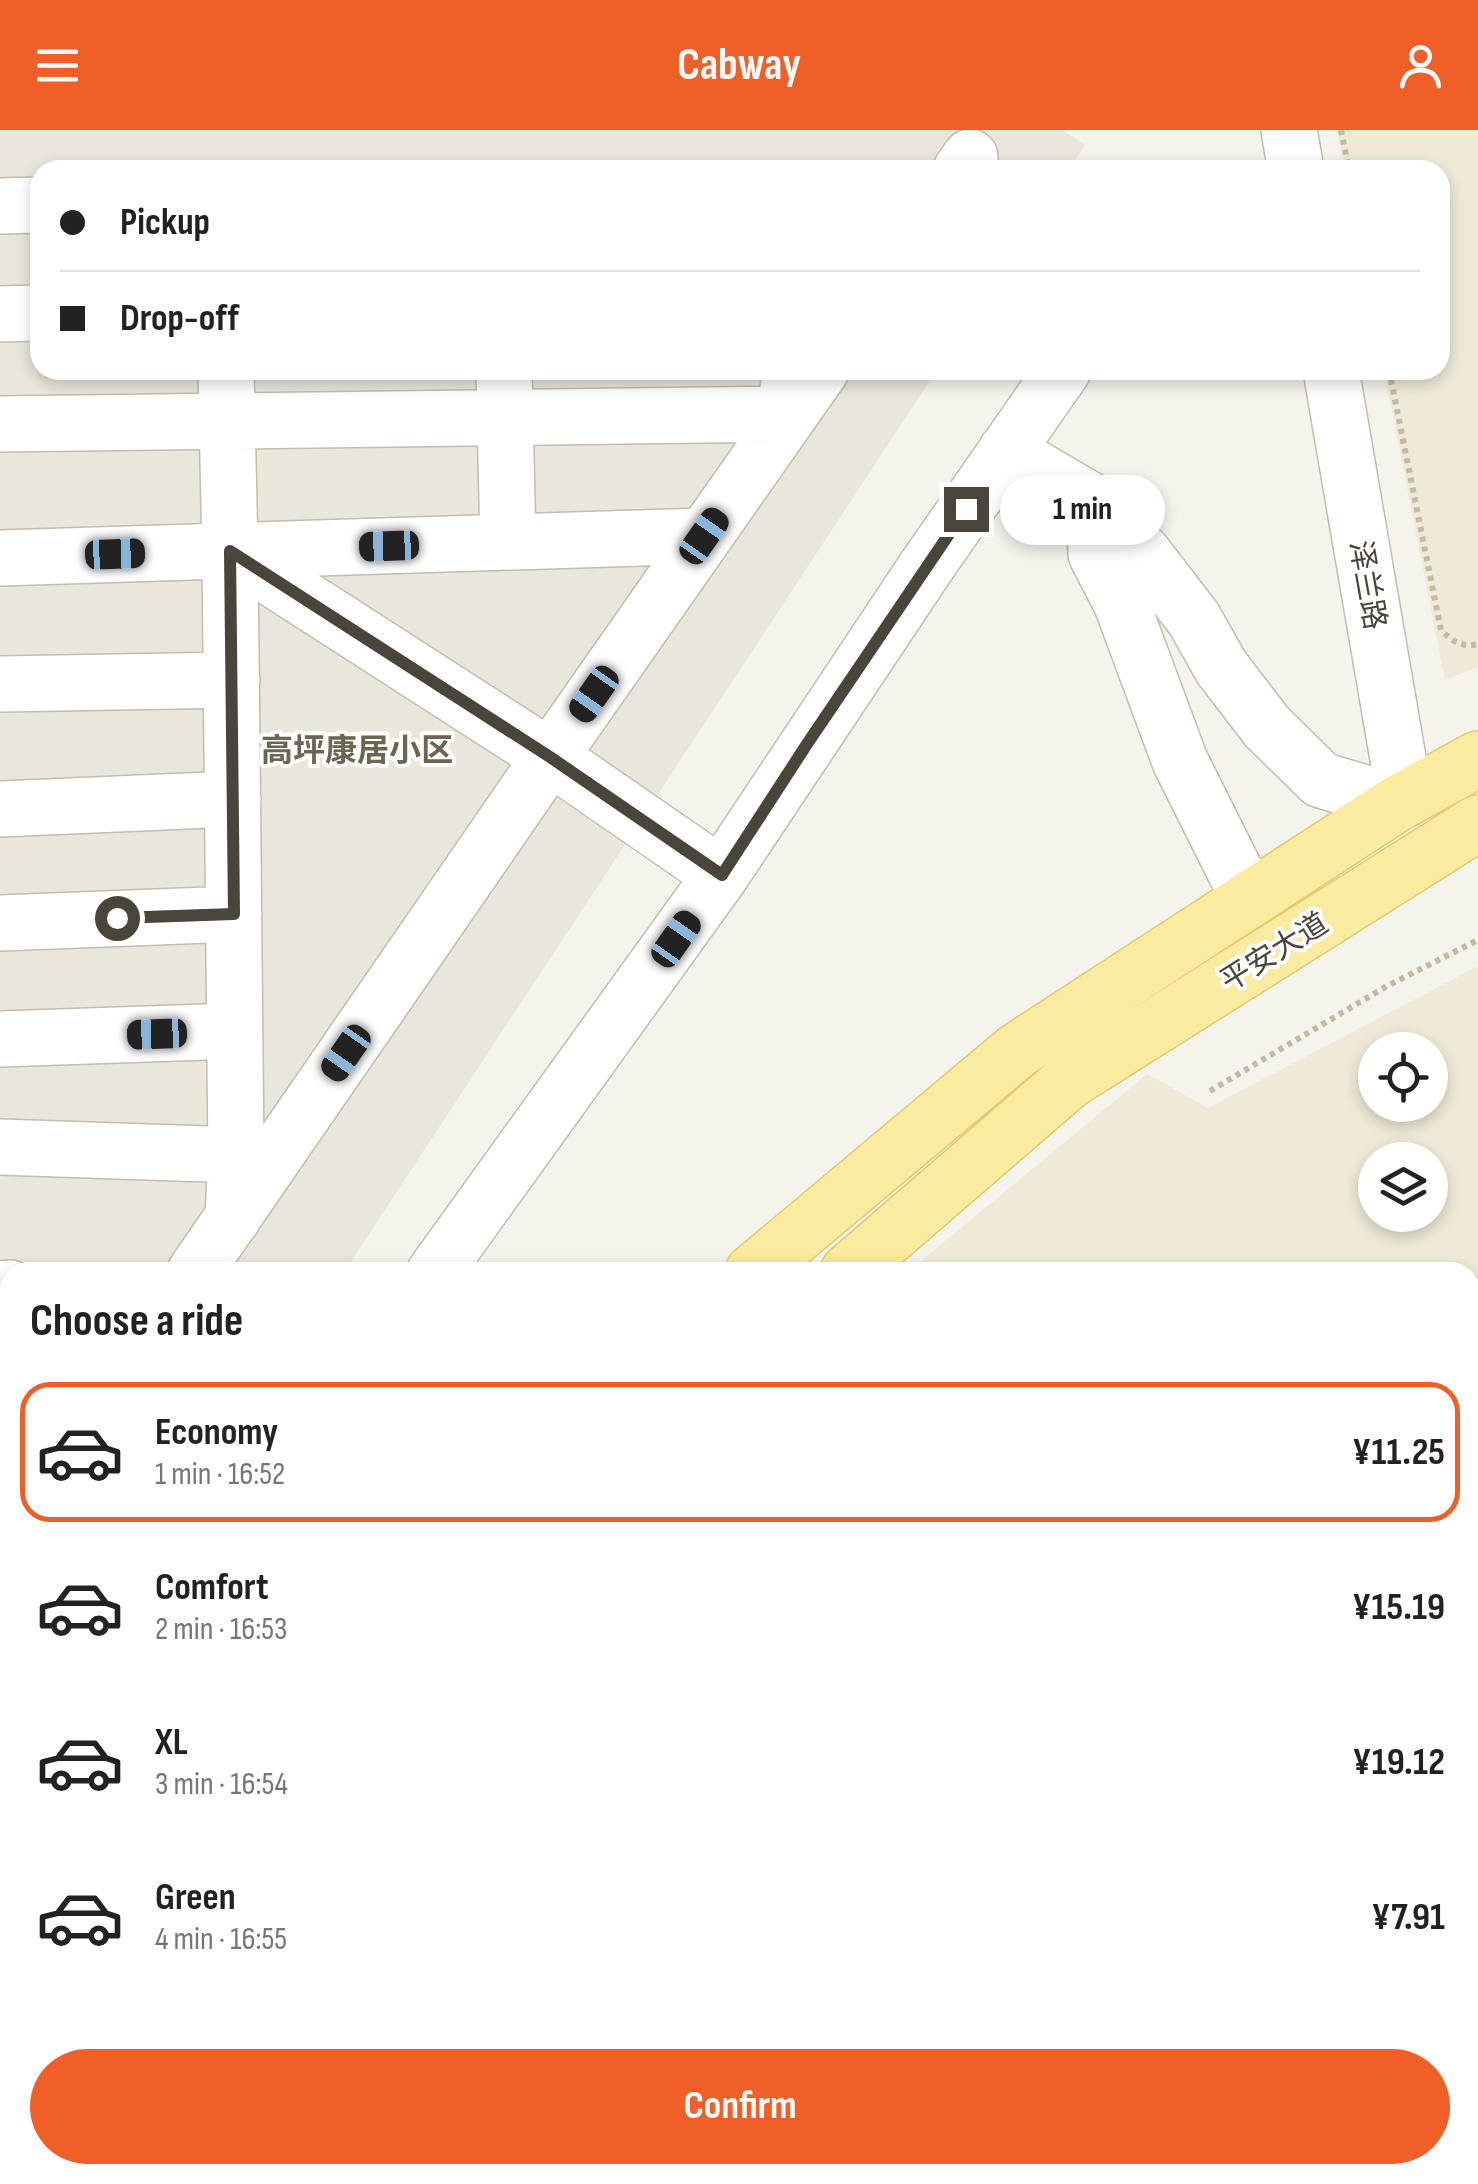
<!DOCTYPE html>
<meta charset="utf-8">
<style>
:root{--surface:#fff;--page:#f6f6f6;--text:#222;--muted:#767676;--line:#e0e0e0;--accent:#f05f28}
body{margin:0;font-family:"Sofia Sans Condensed","Noto Sans SC",sans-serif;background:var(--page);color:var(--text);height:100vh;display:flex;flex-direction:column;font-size:38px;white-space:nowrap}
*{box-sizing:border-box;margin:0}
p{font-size:32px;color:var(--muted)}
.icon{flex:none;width:55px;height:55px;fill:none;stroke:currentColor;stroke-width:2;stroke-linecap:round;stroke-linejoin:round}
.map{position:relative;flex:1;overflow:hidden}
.sheet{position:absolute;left:0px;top:1132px;width:1480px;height:922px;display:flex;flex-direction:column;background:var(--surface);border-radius:30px 30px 0 0;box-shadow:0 5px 15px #0003}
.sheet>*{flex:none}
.hud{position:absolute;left:30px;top:30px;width:1420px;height:220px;border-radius:30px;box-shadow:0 5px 15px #0003;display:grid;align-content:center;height:220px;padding:0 30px;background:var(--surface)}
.tools{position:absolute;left:1358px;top:902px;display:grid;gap:20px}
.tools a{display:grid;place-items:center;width:90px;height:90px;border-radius:50%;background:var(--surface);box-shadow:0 5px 15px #0003;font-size:50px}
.end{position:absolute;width:45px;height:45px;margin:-22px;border:12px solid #4a453a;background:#fff;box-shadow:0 0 0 5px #fff}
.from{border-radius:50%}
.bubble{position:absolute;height:70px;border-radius:35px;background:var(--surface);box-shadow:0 5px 15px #0003;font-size:32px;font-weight:700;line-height:70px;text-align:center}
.car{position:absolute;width:30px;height:60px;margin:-30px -15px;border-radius:12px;box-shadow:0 0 8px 2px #0007;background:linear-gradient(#222 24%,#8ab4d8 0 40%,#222 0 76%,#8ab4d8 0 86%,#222 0)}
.hud b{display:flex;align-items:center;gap:35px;height:95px;font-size:38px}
.hud b+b{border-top:2px solid var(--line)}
.hud i{width:25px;height:25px;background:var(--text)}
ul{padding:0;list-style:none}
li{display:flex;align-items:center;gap:30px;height:140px;margin:0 20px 15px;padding:0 10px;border:5px solid transparent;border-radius:30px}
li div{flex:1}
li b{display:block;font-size:38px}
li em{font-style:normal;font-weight:700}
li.active{border-color:var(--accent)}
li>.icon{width:90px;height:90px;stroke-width:1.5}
h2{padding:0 30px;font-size:45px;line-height:120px}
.cta{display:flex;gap:20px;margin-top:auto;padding:20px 30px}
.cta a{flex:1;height:115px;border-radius:60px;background:var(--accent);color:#fff;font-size:40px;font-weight:700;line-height:115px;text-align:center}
header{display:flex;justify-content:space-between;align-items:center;height:130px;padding:0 30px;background:var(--accent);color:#fff;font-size:45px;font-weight:700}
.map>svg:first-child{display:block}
.residential{fill:#e9e6db}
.education{fill:#eeead7;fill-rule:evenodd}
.green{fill:#cce7b8}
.building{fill:#d7d1c2;stroke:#d1cab5;stroke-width:2.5}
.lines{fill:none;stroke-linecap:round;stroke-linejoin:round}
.minor-casing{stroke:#c1bdaf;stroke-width:58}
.major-casing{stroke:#dfcb70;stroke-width:58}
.path{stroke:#c2baa1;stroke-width:6;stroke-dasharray:5 5;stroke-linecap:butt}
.minor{stroke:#fff;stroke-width:55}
.major{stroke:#faeba1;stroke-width:55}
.route{stroke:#4a453a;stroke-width:12}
.labels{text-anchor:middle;stroke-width:8;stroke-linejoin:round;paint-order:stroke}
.street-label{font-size:30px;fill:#4a453a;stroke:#fff}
.neighbourhood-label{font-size:32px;font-weight:bold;fill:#6c6551;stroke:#fff}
</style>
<header><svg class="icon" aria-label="menu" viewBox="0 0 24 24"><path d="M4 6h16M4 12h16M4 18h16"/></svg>Cabway<svg class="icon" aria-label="person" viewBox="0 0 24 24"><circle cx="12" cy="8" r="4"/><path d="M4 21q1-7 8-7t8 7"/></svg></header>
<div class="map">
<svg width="1478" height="2054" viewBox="0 0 1478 2054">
<rect width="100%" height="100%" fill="#f5f4ec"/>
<path class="residential" d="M0,0H1062L1085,15L1069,40H40V240H937L344,1142H10V1310L0,1303Z"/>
<path class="education" d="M1337,0H1478V537L1445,550L1384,240H1440V40H1345Z
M1478,836V2054H117L125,2045H1470V1142H908L1147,944L1208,978ZM1375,920H1430V975H1375ZM1375,1030H1430V1085H1375Z"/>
<path class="green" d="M1470,1878L1478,1881V2054H1259L1263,2045H1470Z
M456,2045H1037L1034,2054H452Z"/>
<path class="building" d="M1478,1605V1758L1470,1755V1626Z"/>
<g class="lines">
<g class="minor-casing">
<path id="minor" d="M1289,0L1296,40
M961,40L970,27
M0,76L40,75
M0,184L40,183
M226,240L230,421L236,1025L233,1088
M504,240L508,412
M1331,240L1405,669
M0,294L790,284L788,258
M1006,321L1095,373L1144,424L1194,489L1221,537L1267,597L1321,650L1398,673
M1095,373L1096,424L1121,472L1180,631L1249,769
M230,421L550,627L721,745
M0,428L704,406
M0,554L232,550
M0,679L233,669
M0,793L234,784
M0,909L235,901
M0,1017L236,1025
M195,1142L550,627L821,240
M435,1142L721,745L926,437L1063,240
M0,1159L10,1158
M0,1328L10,1335
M1470,1399L1478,1378
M1470,1843L1478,1846
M1210,2054L1214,2045"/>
</g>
<g class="major-casing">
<path id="major" d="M753,1142L1018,920L1398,673L1478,629
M848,1142L1069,951L1478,693
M0,1960L10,1947
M20,2054L27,2045"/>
</g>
<path class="path" d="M1341,0L1349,40
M1389,240L1441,500C1452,511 1462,518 1478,514
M1210,961L1387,856L1478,810
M0,1570L10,1562"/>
<use href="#minor" class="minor"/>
<use href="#major" class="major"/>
</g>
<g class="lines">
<path class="route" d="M117,788L234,784L230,421L550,627L722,745L807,614L966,379"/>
</g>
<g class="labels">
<g class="street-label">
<text transform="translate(1368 455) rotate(80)" y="10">泽兰路</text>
<text transform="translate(1274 822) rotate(-32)" y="10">平安大道</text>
</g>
<g class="neighbourhood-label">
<text x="357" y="631">高坪康居小区</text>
</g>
</g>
</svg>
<div class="tools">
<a><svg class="icon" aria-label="locate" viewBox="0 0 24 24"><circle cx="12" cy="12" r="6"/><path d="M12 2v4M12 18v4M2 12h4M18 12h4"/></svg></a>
<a><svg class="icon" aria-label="layers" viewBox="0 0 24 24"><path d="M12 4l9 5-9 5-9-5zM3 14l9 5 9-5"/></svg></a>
</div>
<i class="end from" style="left:117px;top:788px"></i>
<i class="end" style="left:966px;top:379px"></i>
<div class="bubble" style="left:1000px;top:345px;width:165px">1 min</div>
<i class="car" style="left:704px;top:406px;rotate:35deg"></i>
<i class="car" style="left:389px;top:416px;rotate:268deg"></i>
<i class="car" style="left:115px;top:424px;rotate:88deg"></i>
<i class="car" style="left:594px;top:564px;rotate:215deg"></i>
<i class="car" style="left:676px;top:809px;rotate:35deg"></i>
<i class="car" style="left:157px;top:904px;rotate:268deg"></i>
<i class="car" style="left:346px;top:923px;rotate:215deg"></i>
<div class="hud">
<b><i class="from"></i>Pickup</b>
<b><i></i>Drop-off</b>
</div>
<section class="sheet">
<h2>Choose a ride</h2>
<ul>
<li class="active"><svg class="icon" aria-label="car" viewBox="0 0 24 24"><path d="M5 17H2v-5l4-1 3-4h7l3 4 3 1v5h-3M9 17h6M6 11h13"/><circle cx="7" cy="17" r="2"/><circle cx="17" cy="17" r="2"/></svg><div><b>Economy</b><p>1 min · 16:52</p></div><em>¥11.25</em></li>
<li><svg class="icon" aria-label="car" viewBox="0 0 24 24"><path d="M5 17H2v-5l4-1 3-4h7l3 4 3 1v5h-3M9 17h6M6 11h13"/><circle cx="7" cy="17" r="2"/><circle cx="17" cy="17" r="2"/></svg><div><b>Comfort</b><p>2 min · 16:53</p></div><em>¥15.19</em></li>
<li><svg class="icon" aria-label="car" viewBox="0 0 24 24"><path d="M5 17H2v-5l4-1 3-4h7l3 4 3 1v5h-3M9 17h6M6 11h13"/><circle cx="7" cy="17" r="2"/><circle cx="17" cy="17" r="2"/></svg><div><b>XL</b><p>3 min · 16:54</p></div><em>¥19.12</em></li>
<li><svg class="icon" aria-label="car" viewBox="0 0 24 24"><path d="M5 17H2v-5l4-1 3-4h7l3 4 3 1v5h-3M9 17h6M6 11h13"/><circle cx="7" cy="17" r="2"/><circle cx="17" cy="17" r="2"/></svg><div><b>Green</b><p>4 min · 16:55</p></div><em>¥7.91</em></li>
</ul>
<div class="cta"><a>Confirm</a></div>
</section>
</div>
